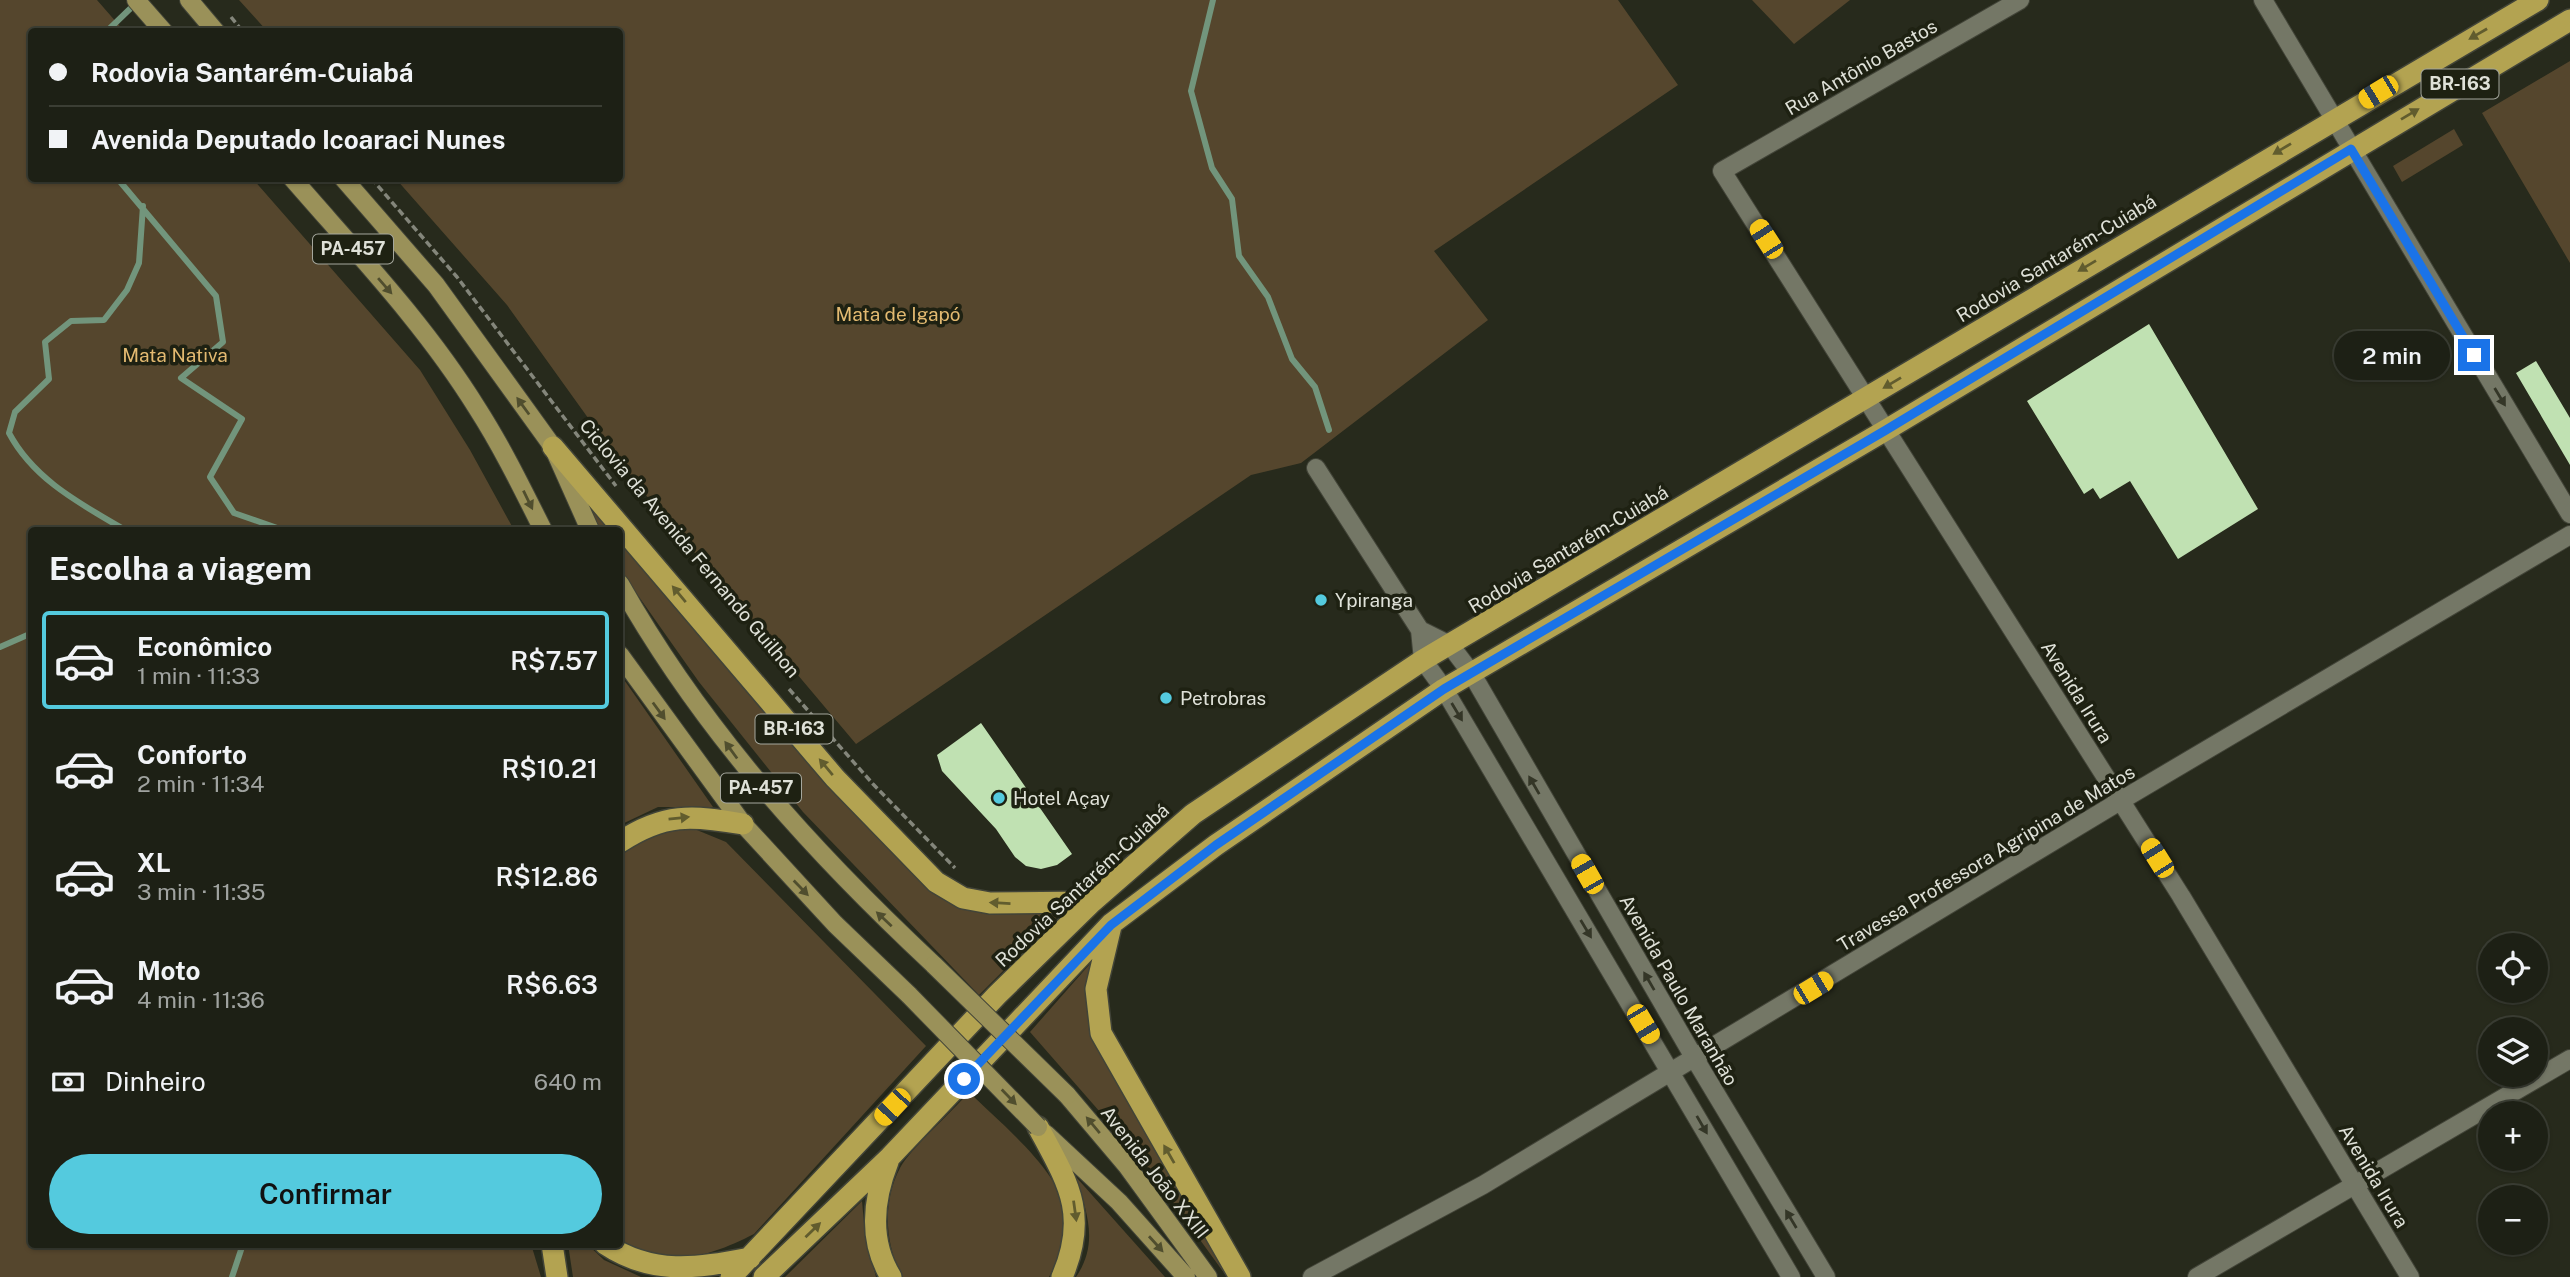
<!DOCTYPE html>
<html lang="pt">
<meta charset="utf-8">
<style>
:root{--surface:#1d2015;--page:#25281e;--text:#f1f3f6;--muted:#a0a3a0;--line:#3b3e34;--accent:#54cade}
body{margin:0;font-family:"Public Sans",sans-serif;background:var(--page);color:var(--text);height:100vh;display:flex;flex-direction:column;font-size:26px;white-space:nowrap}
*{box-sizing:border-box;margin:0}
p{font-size:23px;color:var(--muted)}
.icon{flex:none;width:38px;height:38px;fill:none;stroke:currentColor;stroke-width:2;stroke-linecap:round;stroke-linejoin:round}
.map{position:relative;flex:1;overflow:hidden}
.panel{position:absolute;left:28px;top:527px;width:595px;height:721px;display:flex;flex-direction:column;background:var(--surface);border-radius:7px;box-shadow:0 2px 5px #0004,0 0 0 2px var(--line)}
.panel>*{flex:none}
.top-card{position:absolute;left:28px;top:28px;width:595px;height:154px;border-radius:7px;box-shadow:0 2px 5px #0004,0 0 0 2px var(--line);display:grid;align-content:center;height:154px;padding:0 21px;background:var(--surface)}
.tools{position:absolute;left:2478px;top:933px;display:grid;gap:14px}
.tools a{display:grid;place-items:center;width:70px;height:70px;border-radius:50%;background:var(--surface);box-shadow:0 2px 5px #0004,0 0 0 2px var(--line);font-size:35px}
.end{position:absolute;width:32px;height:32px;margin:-16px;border:9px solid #1a73e8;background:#fff;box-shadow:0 0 0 4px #fff}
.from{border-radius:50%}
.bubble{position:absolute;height:49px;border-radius:24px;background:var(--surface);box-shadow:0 2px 5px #0004,0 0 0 2px var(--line);font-size:23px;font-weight:600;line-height:49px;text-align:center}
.car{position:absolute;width:21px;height:42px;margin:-21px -10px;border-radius:9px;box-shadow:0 0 5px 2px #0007;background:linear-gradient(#f5c518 24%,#345 0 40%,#f5c518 0 76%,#345 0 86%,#f5c518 0)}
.top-card b{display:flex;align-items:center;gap:24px;height:66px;font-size:26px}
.top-card b+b{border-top:2px solid var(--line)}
.top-card i{width:18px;height:18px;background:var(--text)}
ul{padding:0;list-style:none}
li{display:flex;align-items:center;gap:21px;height:98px;margin:0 14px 10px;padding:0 7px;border:4px solid transparent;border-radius:7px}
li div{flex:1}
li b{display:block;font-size:26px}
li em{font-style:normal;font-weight:600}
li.selected{border-color:var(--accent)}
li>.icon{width:63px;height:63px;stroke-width:1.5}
h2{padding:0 21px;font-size:32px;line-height:84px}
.pay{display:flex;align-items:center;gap:18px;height:77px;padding:0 21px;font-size:26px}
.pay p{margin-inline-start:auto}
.action{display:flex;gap:14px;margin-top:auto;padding:14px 21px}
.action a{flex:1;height:80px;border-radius:42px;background:var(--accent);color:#111;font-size:28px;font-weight:600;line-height:80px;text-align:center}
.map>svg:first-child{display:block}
.green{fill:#55462d}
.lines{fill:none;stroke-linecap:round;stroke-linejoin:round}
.stream{stroke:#72957c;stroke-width:6}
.building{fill:#c0e1b2}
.street-casing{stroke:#424438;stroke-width:20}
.primary-casing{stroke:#424438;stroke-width:20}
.highway-casing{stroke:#424438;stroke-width:24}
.path{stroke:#84867b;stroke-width:3.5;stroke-dasharray:7 3.5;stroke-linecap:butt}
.street{stroke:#747766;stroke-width:18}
.primary{stroke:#9a9159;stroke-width:18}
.highway{stroke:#b3a351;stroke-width:21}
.primary-bridge-casing{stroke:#424438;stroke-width:20;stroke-linecap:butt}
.primary-bridge{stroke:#9a9159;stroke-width:18}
.oneway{fill:#615c2e}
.oneway2{fill:#504e2e}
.oneway3{fill:#343627}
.route{stroke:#1a73e8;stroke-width:9}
.poi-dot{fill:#54cade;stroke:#1e2112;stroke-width:2.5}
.labels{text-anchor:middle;stroke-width:7;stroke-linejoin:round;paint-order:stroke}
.shield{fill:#1e2112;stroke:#a5a79d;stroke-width:2}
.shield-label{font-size:18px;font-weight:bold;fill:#dfe1d8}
.street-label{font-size:19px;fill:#dfe1d8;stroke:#1e2112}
.park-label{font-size:19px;fill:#e3ba71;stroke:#1e2112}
.poi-label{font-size:19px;fill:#dfe1d8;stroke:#1e2112;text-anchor:start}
</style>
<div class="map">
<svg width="2570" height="1277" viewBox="0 0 2570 1277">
<rect width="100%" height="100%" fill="#272a1c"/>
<path class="green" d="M0,0H97L124,31L32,32V178L253,179L420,370L470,450L514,530H32V1244H531L541,1277H0Z
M239,0H1618L1678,85L1434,251L1488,320L1301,463L1251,475L856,744L629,475L507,305L396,179L620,178V32L267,31Z
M1752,0H1850L1794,44Z
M2570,61V263L2482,113Z
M2454,129L2463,145L2402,182L2393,166Z
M553,447L835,778L963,898L1072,902L979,995L803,812L699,682L620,570V530H594Z
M620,674L713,807H658L620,825Z
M692,828L726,842L926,1046L754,1234C723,1250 684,1265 649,1256C639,1254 629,1246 620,1242V858C638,837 665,830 692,828Z
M1096,957L1093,1033L1119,1086L1230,1277H1227L1142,1160L1030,1032Z
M969,1092C1002,1125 1064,1173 1068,1221C1069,1241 1058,1260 1049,1277H902C885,1244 882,1202 900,1168C910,1149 953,1111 969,1092Z
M1076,1177L1165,1277H1076C1099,1243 1087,1213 1076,1177Z
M862,1201L865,1234L876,1277H785Z
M568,1244H587L604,1260L641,1277H573Z"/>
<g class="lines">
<path class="stream" d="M1213,0L1191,91L1212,168L1232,199L1239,256L1268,297L1292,359L1315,387L1329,430
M106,32L135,4
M117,178L216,296L223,342L181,378L242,419L210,477L234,513L283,530
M125,530C81,504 34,480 9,433L15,412L49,379L45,342L71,321L104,320L127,290L139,263L143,206
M0,647L32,633
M232,1277L243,1244"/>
</g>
<path class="building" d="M2149,324L2258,509L2178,559L2130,481L2100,499L2093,488L2084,494L2027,401Z
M2536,361L2570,418V465L2516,373Z
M981,723L1072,854L1057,865L1041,869L1026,866L1015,857L996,829L942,771L937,755Z"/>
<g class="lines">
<g class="street-casing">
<path id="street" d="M2020,0L1722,171L2181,896L2410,1277
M2263,0L2570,514
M1316,468L1420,630L1423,660L1444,689L1791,1277
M1420,630L1450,645L1472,674L1695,1059L1826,1277
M1312,1277L1483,1185L2120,801L2570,535
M2197,1277L2570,1059"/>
</g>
<g class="primary-casing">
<path id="primary" d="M136,0L164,32
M189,0L216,32
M292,178C356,252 425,324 477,408C502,447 522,488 543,530
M343,178L436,285L553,447L590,530
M620,584C702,730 813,852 934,965
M620,655L743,824L835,924L909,995
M1067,1095L1127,1166L1208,1277
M1046,1134L1119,1202L1186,1277"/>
</g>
<g class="highway-casing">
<path id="highway" d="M553,447L835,778L936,882L963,898L990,903L1092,902
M620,842C664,813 692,815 743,824
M1111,926L1096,989L1101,1033L1240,1277
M1038,1127C1068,1183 1089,1214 1062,1277
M888,1162C873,1200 869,1241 891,1277
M552,1244L557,1277
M605,1244C653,1276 697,1268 750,1258
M731,1277L997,995L1092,902L1193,814L1423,660L2538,0
M764,1277L890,1157L1111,924L1216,845L1444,689L1886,430L2570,20"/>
</g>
<path class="path" d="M231,17L243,32
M371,178L457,277L616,486
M789,689L873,784L955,868"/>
<use href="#street" class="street"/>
<use href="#primary" class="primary"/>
<use href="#highway" class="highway"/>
<g class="primary-bridge-casing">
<path id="primary-bridge" d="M934,965L1067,1095
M909,995L1038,1127"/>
</g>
<use href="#primary-bridge" class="primary-bridge"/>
</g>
<defs><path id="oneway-solid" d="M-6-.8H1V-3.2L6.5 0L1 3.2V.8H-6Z" transform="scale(1.75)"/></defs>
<g class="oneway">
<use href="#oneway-solid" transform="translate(2478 34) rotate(150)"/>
<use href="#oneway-solid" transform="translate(2410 114) rotate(-31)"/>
<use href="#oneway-solid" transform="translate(2282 149) rotate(149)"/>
<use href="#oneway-solid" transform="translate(2087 266) rotate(149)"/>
<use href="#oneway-solid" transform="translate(1892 383) rotate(149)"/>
<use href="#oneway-solid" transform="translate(679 594) rotate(-130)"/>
<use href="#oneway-solid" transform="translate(826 767) rotate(-130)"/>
<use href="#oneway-solid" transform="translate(679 818) rotate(-6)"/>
<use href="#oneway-solid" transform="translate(1000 903) rotate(-177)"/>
<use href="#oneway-solid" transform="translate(1169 1154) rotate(-120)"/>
<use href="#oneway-solid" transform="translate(1075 1211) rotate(82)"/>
<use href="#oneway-solid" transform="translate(813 1230) rotate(-44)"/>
</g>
<g class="oneway2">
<use href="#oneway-solid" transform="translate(385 286) rotate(49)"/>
<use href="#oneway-solid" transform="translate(523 406) rotate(-126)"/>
<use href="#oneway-solid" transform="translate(528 500) rotate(64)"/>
<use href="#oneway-solid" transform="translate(659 711) rotate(54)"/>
<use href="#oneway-solid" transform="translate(731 750) rotate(-126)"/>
<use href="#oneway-solid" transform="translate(801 888) rotate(46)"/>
<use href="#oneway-solid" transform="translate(884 919) rotate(-137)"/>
<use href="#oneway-solid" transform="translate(1009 1097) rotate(46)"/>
<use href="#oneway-solid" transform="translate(1093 1125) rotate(-130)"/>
<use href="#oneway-solid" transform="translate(1156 1244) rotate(48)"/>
</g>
<g class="oneway3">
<use href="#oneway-solid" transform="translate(2500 397) rotate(59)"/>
<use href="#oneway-solid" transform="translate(1457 712) rotate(59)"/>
<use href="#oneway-solid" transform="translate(1534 785) rotate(-120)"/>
<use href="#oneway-solid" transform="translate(1586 929) rotate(59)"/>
<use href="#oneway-solid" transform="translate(1649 981) rotate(-120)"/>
<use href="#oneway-solid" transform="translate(1702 1125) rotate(60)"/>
<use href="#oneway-solid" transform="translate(1791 1219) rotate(-121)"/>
</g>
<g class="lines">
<path class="route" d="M964,1079L1111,925L1216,845L1444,689L1886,430L2351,149L2474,355"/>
</g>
<g class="poi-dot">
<circle cx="1321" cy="600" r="7"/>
<circle cx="1166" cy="698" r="7"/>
<circle cx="999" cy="798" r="7"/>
</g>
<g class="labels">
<g class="shield">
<rect x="2421.5" y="69.5" width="77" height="29" rx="5"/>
<rect x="313" y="234.5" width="80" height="29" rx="5"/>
<rect x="755.5" y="714.5" width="77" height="29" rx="5"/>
<rect x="721" y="773.5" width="80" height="29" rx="5"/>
</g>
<g class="shield-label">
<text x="2460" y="90">BR-163</text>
<text x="353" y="255">PA-457</text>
<text x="794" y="735">BR-163</text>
<text x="761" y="794">PA-457</text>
</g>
<g class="street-label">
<text transform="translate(1861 67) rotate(-30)" y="7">Rua Antônio Bastos</text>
<text transform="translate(2056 258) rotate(-31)" y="7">Rodovia Santarém-Cuiabá</text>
<text transform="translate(690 548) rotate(50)" y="7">Ciclovia da Avenida Fernando Guilhon</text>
<text transform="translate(1568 549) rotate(-31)" y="7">Rodovia Santarém-Cuiabá</text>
<text transform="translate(2077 692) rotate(58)" y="7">Avenida Irura</text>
<text transform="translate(1986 858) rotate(-31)" y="7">Travessa Professora Agripina de Matos</text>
<text transform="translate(1082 885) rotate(-43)" y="7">Rodovia Santarém-Cuiabá</text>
<text transform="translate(1679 990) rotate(60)" y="7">Avenida Paulo Maranhão</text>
<text transform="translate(1155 1172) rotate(52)" y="7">Avenida João XXIII</text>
<text transform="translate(2374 1176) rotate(59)" y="7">Avenida Irura</text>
</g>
<g class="park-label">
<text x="898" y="321">Mata de Igapó</text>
<text x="175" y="362">Mata Nativa</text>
</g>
<g class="poi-label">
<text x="1335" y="607">Ypiranga</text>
<text x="1180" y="705">Petrobras</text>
<text x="1013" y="805">Hotel Açay</text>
</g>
</g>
</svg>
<div class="tools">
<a><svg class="icon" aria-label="locate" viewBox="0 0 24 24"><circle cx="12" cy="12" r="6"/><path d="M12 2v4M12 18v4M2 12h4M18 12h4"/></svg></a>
<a><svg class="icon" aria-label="layers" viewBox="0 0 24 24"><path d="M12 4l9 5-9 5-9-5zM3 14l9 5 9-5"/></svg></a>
<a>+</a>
<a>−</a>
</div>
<i class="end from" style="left:964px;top:1079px"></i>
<i class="end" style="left:2474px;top:355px"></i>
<div class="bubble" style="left:2334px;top:331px;width:116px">2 min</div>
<i class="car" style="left:2378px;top:92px;rotate:239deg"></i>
<i class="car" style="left:1766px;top:239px;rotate:327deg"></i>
<i class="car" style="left:2157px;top:858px;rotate:328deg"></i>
<i class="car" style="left:1587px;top:874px;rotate:330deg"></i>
<i class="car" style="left:1813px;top:988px;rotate:59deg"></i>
<i class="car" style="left:1643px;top:1024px;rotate:149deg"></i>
<i class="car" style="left:892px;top:1107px;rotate:223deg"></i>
<div class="top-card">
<b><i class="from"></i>Rodovia Santarém-Cuiabá</b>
<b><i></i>Avenida Deputado Icoaraci Nunes</b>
</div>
<section class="panel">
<h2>Escolha a viagem</h2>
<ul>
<li class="selected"><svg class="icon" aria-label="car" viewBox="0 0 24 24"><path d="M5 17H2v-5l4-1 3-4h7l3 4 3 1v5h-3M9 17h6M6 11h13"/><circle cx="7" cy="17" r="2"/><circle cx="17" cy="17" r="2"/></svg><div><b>Econômico</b><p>1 min · 11:33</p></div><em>R$7.57</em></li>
<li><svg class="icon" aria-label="car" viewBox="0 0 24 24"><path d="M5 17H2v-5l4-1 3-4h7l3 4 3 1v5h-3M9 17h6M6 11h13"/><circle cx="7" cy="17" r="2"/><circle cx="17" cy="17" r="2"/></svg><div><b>Conforto</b><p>2 min · 11:34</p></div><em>R$10.21</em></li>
<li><svg class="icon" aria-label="car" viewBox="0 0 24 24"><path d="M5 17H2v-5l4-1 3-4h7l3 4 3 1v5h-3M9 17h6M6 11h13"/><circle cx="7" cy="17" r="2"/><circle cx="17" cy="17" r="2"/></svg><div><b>XL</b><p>3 min · 11:35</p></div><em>R$12.86</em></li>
<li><svg class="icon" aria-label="car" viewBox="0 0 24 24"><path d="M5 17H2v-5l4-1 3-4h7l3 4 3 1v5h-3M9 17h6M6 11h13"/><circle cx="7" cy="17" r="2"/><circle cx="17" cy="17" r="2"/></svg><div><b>Moto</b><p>4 min · 11:36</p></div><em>R$6.63</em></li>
</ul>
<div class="pay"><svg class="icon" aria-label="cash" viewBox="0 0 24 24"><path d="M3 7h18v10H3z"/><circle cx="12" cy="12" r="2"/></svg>Dinheiro<p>640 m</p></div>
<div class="action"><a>Confirmar</a></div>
</section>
</div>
